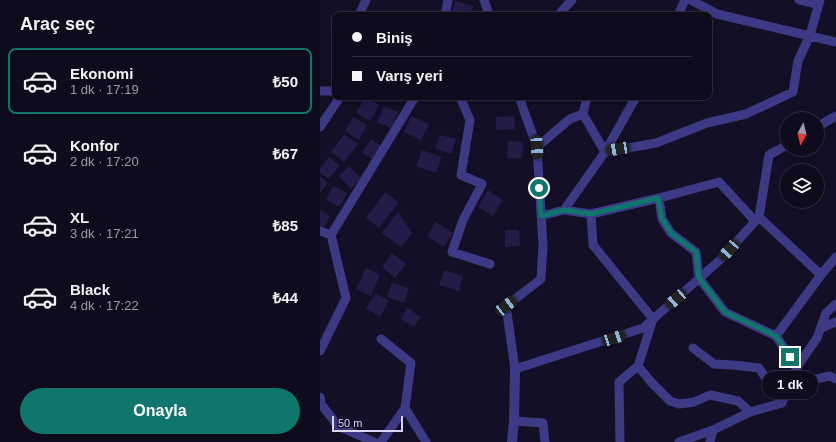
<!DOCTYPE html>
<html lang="tr">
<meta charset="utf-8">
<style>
:root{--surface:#0e0b1c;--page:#171425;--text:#f1f3f6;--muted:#9b9ba3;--line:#2e2b3b;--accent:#0f766e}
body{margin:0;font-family:Arial,sans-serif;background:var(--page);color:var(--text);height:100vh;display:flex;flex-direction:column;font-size:15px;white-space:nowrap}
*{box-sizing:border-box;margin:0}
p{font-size:13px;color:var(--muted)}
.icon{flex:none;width:22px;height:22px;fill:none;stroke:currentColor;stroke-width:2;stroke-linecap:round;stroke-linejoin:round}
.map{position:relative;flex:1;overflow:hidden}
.details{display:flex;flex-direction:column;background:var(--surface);width:320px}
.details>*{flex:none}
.guide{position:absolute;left:12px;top:12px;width:380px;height:88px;border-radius:8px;box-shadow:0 4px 16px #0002,0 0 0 1px var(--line);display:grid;align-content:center;height:88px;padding:0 20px;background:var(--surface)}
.needle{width:26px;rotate:187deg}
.fabs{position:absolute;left:460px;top:112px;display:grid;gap:8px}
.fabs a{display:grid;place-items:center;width:44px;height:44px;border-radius:50%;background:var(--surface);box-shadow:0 4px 16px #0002,0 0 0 1px var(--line);font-size:20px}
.scale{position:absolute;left:12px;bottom:10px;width:71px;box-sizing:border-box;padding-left:4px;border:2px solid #d9d4ff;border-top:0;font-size:11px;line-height:14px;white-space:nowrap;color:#d9d4ff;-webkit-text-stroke:3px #130f26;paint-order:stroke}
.end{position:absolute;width:18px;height:18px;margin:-9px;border:5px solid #0f766e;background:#fff;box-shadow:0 0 0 2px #fff}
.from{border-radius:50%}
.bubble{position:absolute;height:28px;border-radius:14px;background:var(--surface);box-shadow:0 4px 16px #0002,0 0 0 1px var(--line);font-size:13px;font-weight:700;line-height:28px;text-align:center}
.car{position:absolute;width:12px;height:24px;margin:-12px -6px;border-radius:5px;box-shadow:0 0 3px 1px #0007;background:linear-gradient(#222 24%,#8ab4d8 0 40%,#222 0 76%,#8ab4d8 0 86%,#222 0)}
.guide b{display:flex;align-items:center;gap:14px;height:38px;font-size:15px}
.guide b+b{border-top:1px solid var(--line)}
.guide i{width:10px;height:10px;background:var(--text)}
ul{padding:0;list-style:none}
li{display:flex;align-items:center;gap:12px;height:66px;margin:0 8px 6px;padding:0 12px;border:2px solid transparent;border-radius:8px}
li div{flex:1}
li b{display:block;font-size:15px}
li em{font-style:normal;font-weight:700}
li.current{border-color:var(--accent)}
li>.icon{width:36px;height:36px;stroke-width:1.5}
h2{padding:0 20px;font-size:18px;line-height:48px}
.button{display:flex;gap:8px;margin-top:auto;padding:8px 20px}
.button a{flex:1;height:46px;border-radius:24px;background:var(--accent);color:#fff;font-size:16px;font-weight:700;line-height:46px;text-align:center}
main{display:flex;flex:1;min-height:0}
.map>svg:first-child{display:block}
.building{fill:#241b47}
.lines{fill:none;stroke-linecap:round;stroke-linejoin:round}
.minor{stroke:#3d3a85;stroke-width:9}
.tertiary{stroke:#3d3a85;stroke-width:10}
.route{stroke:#0f766e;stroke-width:5}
</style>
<main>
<section class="details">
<h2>Araç seç</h2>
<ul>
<li class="current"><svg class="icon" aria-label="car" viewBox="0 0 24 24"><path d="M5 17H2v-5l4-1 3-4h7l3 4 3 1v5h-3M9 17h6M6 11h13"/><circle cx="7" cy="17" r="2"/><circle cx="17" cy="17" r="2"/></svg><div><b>Ekonomi</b><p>1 dk · 17:19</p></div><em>₺50</em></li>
<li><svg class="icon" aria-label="car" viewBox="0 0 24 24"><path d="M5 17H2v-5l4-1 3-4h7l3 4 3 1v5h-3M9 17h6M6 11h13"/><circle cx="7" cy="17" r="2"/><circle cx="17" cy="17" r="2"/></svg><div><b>Konfor</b><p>2 dk · 17:20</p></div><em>₺67</em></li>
<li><svg class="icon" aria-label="car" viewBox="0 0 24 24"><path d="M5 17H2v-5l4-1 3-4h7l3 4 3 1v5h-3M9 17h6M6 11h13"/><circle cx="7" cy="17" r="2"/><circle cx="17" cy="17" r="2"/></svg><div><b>XL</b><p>3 dk · 17:21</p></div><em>₺85</em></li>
<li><svg class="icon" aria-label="car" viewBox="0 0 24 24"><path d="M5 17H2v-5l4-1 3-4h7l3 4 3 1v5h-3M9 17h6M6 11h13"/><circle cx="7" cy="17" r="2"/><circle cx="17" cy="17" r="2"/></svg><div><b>Black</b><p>4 dk · 17:22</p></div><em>₺44</em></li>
</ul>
<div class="button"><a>Onayla</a></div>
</section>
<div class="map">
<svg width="516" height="442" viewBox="0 0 516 442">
<rect width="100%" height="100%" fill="#130f26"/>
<path class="building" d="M135,1L153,6L150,15H131Z
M45,98L59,105L50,121L36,113Z
M64,106L78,112L71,128L57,122Z
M91,116L109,124L101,140L84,132Z
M194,116L195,129L176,130V117Z
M33,117L47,125L39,140L25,131Z
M24,134L38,144L24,162L11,152Z
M120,135L136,139L131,154L115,149Z
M51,139L61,146L53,159L42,153Z
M188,141L203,142L202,159L187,158Z
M102,150L122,157L116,173L96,166Z
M9,157L20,165L9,179L0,173V168Z
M29,166L41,178L31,189L19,176Z
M0,176L8,183L0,193Z
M13,186L27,193L20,207L6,200Z
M168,190L183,200L173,216L158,207Z
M65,192L79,202L59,228L46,218Z
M0,210L10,216L2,230L0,229Z
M78,212L92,233L81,247L62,233Z
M116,222L133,233L124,247L107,236Z
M185,230H199L200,246L185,247Z
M72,253L86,264L75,278L62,267Z
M46,268L60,275L51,296L36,289Z
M124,270L143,276L139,291L119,285Z
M72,282L89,289L84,303L67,297Z
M56,293L69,301L60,317L46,308Z
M87,308L101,317L94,327L81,319Z"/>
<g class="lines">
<path class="minor" d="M164,0L169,15
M371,0L397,14L516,42
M479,0L499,5
M39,15L46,0
M125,15L128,0
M238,15L252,0
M358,15L365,0
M0,91H15
M140,97L150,120L141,175L162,184L143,220L132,252L170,264
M199,97L217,147L250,119L263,114
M267,97L263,114L285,152
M0,127L20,97
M497,127L516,116
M217,147L223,246L221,279L186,306L195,369L323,328L400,260L439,217L501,275L456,336
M285,152L316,97
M339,198L342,219L351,233L376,252L379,278L405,312L456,336L477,367
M244,210L285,152L336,143L387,123L426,114L473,92L478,61L490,35L500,0
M221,216L244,210L271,214
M439,217L449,155L467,145
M0,231L11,235L95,97
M501,275L516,257
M501,328L516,322
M61,339L91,363L85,408L106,442
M373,348L394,364L413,365L439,368L462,403L430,412
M0,351L26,298L11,235
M318,366L331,382L350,401L359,404L374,402L390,395L418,401L430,412L393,430
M469,385L510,376L516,379
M0,397L1,404L18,426L54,442
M462,403L477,367L497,338L506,313L516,304
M194,421L223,423L225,442
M61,442L85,408
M300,442L299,382L318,366L333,319L273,245L271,214L339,198L399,182L435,221
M359,442L393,430L390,442"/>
<path class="tertiary" d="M192,442L194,421L195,369"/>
</g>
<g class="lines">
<path class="route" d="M219,188L221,216L244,210L271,214L338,198L342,219L351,233L376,252L379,278L405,312L456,336L470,357"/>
</g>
</svg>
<div class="fabs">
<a><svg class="needle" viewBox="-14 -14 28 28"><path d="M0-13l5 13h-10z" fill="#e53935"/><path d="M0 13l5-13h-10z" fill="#9b9ba3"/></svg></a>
<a><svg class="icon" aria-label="layers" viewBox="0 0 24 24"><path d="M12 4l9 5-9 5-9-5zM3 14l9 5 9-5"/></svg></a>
</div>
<div class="scale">50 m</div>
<i class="end from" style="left:219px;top:188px"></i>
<i class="end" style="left:470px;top:357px"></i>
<div class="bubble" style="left:442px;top:371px;width:56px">1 dk</div>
<i class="car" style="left:217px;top:147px;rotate:177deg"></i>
<i class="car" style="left:298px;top:149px;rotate:260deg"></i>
<i class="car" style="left:409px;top:250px;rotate:222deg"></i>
<i class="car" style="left:356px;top:299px;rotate:229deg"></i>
<i class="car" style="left:186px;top:306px;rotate:53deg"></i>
<i class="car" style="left:294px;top:338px;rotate:72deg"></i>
<div class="guide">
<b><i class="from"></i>Biniş</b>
<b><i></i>Varış yeri</b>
</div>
</div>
</main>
